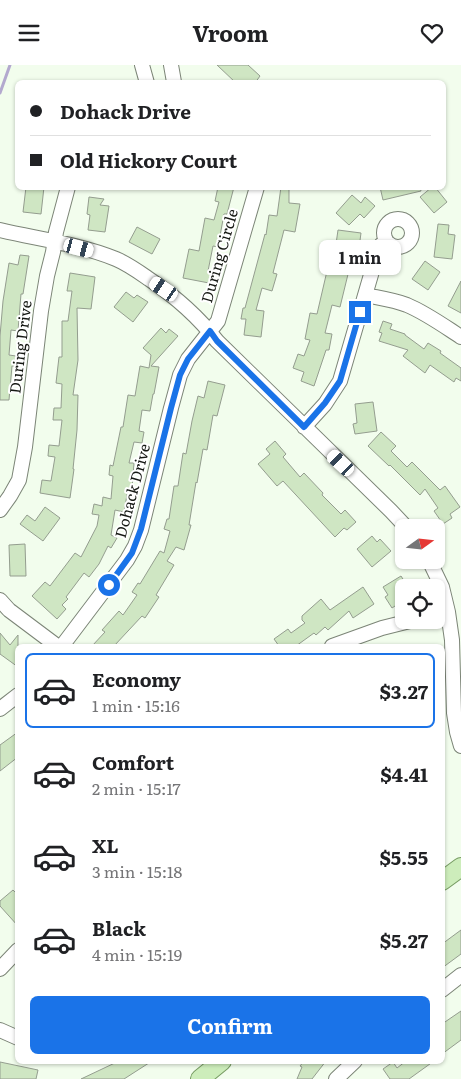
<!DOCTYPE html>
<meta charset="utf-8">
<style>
:root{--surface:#fff;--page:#f6f6f6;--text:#202124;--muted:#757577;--line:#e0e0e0;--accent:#1a73e8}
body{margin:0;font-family:Literata,serif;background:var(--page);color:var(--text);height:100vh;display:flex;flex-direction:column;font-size:19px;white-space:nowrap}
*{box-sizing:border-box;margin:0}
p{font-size:16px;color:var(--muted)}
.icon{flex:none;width:28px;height:28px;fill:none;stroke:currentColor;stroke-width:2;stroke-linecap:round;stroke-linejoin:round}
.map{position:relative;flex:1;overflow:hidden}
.sheet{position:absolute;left:15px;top:579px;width:430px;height:420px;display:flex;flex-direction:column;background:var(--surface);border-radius:8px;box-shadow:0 1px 4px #0004}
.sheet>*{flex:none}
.guide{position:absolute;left:15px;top:15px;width:431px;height:110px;border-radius:8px;box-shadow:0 1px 4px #0004;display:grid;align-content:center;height:110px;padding:0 15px;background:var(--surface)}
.needle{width:32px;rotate:75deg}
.buttons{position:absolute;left:395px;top:454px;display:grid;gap:10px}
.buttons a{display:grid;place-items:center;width:50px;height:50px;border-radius:8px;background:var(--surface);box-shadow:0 1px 4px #0004;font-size:25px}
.end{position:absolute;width:22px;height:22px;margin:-11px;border:6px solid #1a73e8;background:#fff;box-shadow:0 0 0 2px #fff}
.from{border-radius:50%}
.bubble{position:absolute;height:35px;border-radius:8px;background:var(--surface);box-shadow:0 1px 4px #0004;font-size:16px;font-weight:700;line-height:35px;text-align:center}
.car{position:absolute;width:15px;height:30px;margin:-15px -8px;border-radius:6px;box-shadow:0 0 4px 1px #0007;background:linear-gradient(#fff 24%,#345 0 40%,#fff 0 76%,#345 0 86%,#fff 0)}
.guide b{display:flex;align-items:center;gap:18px;height:48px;font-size:19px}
.guide b+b{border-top:1px solid var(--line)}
.guide i{width:12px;height:12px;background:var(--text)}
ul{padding:9px 0 0;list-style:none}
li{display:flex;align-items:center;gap:15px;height:75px;margin:0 10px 8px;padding:0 5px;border:2px solid transparent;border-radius:8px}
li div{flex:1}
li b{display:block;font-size:19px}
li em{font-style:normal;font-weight:700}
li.active{border-color:var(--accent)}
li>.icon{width:45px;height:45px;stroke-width:1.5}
.action{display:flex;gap:10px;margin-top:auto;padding:10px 15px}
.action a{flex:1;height:58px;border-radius:8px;background:var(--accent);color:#fff;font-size:20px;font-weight:700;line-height:58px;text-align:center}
header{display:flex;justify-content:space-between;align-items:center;height:65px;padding:0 15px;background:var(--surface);font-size:22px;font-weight:700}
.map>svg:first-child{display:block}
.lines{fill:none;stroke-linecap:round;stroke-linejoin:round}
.stream{stroke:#b3a9ce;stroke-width:3}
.building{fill:#cfe6c3;stroke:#949d8f}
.minor-casing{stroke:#7c8577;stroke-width:16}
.major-casing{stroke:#769b62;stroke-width:20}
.minor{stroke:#fff;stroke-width:14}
.major{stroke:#cdedbb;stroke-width:18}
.route{stroke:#1a73e8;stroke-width:6}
.labels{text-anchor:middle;stroke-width:4;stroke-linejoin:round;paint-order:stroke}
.street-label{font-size:15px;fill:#151813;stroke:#fff}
</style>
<header><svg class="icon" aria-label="menu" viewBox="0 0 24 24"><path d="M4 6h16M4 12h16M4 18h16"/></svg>Vroom<svg class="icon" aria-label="heart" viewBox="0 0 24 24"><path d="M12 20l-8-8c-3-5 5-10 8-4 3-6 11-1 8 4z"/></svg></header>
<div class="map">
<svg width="461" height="1014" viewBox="0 0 461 1014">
<rect width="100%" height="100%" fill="#f2fded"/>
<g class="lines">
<path class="stream" d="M0,28L10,0"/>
</g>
<path class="building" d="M217,0H248L260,11L255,18H236Z
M26,122H44L41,149L23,147Z
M218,122H234L227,149H224L218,182L213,181L208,206L212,207L209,218L183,213L189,184L199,186L205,153L214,155L219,137L215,136Z
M281,122H289V138L300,139L295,167L284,165L273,208L277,209L272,226L262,223L256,245L264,246L261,272L244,270L246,254H241L243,243H245L265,169L266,170L269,150L277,151Z
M380,122H420L421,126L383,135Z
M432,122H435L447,137L434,148L420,132Z
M352,130L361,138L365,132L375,141L364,153L360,149L349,160L336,148Z
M89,132L104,134L100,140L109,141L105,167L88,165L90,150L87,149Z
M438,159L449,160L448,169L455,170L452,194L434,192Z
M137,162L160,174L152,189L129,177Z
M338,165L361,168L359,183L353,182L350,201L340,242L332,240L325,268L332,269L329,285H326L314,321L301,316L304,307L293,303L298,289L304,291L310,275L305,274L310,248L317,249L327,206L332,207Z
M20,190L29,191L23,229H21L18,266L11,265L9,290L16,291L15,301H12L9,335H0V271L3,236L9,198L18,200Z
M425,196L440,207L428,225L412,214Z
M70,208L95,212L91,244L77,243L78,295L73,330H78L77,365L73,404H74L70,433L40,428L42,415L51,416L55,392L48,391L49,380L59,381L62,355H53L54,343H61L62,319L56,318L59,292H62V256H68L72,226H67Z
M461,216V248L448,241Z
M126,227L134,233L137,230L148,237L133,257L114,242Z
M383,256L392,259L390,264L405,269V270L424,284L428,278L441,286L440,288L461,303V316L456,313L454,317L430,300L425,308L403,291L408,285L379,276L382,268L379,267Z
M161,263L166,268L169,264L178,271L151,301L159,302L154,329H153L150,346L142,345L139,366L144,367L142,378L134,377L129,398H134L132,424H128L124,447L115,445L111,470L117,473L111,483L108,481L99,499L89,512L84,508L66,532L68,534L62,540L66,544L57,554L32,531L45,517L50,521L75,488L81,492L97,461L99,450L92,449L94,439L102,441L103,432L111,434L113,411L109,410L110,400L113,401L121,362H123L128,330L135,331L140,301L149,303L151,290L143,283Z
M208,316L225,320L217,351L213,350L207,385L203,384L197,418L196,417L189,460H191L184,485L176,482L167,496L174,500L156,530L159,532L145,553L142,551L114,581H92L105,567L102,565L119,546L123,550L137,530L132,527L138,518L140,519L160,486L164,488L170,466L164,464L167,454H169L174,421H178L183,388L186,389L192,356L198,331L204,333Z
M373,337L377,366L355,369L353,359L357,358L355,339Z
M381,367L396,381L391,386L407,402L412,397L440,425L445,421L460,442L450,449L452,453L443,459L434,446L438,443L425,424L420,430L390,400L389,401L368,381Z
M275,376L286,389L283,392L300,412L304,408L323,428L322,430L341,449L345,445L356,457L347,465L344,463L335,472L283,416L277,421L258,399L270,389L266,384Z
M45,442L60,453L43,476L20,459L27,450L35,456Z
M372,471L377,477L380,474L391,486L372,502L357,484Z
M25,479L26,511H10L9,480Z
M401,511L408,522H404V535L392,543L385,532L388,530L383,522Z
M363,522L374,539L353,553L349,546L328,565L325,562L316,570L314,568L296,581H279L274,574L288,564L291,568L305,558L302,555V551L321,534L330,545Z
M0,568L10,580L18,570V602L0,589Z
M18,667V692L0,706V680Z
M13,825L18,830V861L0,841V836Z
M461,865V889L442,903V879Z
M461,946V975L442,989V959Z
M119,996H152L124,1014H81Z
M304,996H326L312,1014H297L302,1002L300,1001Z
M406,996H434L409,1014H390L383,1004L393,997L397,1003Z
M0,997L38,1005L36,1014H0Z"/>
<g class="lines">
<g class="minor-casing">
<path id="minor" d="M142,0L147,18
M171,0L174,17
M384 168a14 14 0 1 1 28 0a14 14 0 1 1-28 0Z
M0,165C38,174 79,179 116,194C128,199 139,207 149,214C176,232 197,250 217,276L391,446L406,462
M365,230C379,233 394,235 407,240C426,248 444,261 461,272
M304,362L325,339L340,316L375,196L381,180L386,175
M0,445L10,431L19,415L25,382L41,246L47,211L53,187L56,167L68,122
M429,495L442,522L448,547L452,575L454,648L457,667L461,681
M0,535L9,545L57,581
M62,581L127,495L135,481L141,465L171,343L180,310L188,294L218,256L257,122
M332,581L382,563L414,555
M0,644L18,630
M0,904L18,885
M442,925L461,910
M0,965L18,973
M336,1014L355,996"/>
</g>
<g class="major-casing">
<path id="major" d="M442,816L461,802
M200,1014L222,996"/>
</g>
<use href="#minor" class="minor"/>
<use href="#major" class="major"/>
</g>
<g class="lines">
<path class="route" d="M109,520L132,488L141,464L171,343L180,310L188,294L210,266L217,276L304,362L325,338L340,316L360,247"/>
</g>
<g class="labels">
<g class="street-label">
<text transform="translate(220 191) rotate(-74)" y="5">During Circle</text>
<text transform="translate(21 282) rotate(-83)" y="5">During Drive</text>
<text transform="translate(133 426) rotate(-75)" y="5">Dohack Drive</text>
</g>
</g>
</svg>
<div class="buttons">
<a><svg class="needle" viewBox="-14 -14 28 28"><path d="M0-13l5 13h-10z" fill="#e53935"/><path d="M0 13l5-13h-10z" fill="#757577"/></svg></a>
<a><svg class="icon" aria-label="locate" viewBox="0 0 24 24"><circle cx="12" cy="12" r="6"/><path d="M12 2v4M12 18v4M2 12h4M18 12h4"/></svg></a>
</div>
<i class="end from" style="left:109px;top:520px"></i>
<i class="end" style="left:360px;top:247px"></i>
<div class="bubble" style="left:319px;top:175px;width:82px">1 min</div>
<i class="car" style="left:79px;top:183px;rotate:105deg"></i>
<i class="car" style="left:164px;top:224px;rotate:304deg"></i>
<i class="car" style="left:341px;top:398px;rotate:313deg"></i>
<div class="guide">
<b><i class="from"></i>Dohack Drive</b>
<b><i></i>Old Hickory Court</b>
</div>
<section class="sheet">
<ul>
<li class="active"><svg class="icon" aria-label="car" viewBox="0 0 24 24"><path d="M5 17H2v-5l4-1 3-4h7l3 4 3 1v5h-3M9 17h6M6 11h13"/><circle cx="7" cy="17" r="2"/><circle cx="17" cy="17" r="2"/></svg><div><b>Economy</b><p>1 min · 15:16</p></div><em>$3.27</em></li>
<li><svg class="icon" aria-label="car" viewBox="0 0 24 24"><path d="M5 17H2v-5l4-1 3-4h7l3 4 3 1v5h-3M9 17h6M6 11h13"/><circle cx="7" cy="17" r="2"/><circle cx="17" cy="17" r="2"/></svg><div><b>Comfort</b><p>2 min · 15:17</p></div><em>$4.41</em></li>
<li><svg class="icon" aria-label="car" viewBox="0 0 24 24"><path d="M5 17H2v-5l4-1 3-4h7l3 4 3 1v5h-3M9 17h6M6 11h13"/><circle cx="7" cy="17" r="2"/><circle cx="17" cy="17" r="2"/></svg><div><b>XL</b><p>3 min · 15:18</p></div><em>$5.55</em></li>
<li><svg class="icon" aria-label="car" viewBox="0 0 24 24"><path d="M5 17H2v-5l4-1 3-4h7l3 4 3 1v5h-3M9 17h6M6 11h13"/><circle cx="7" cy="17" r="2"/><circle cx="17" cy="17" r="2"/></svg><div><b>Black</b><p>4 min · 15:19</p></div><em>$5.27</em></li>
</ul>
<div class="action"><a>Confirm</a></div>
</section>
</div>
